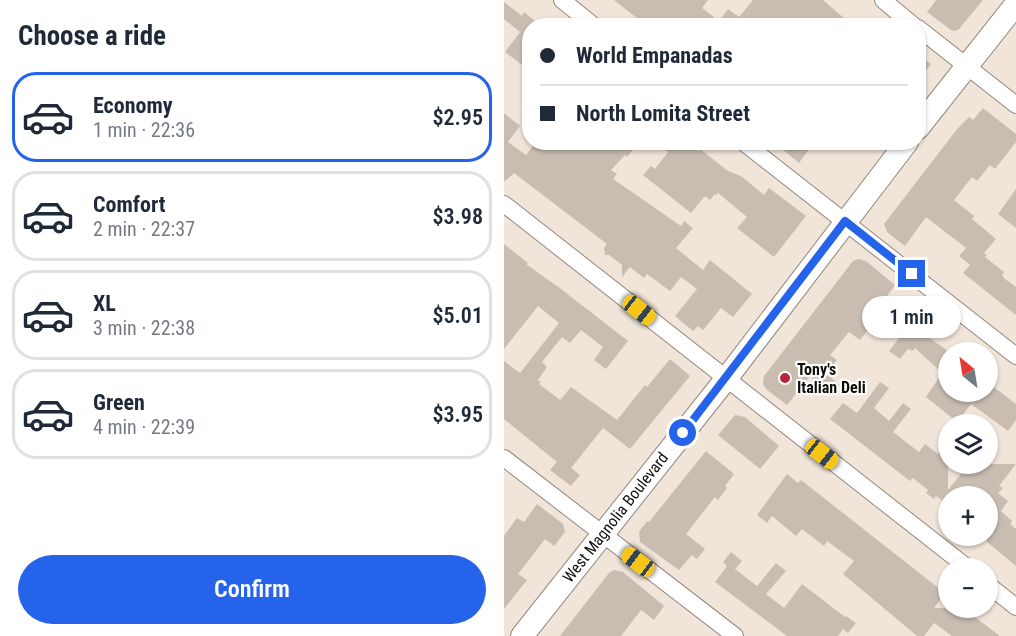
<!DOCTYPE html>
<meta charset="utf-8">
<style>
:root{--surface:#fff;--page:#f6f6f7;--text:#1f2937;--muted:#747a83;--line:#e0e1e3;--accent:#2563eb}
body{margin:0;font-family:"Roboto Condensed",sans-serif;background:var(--page);color:var(--text);height:100vh;display:flex;flex-direction:column;font-size:22px;white-space:nowrap}
*{box-sizing:border-box;margin:0}
p{font-size:20px;color:var(--muted)}
.icon{flex:none;width:33px;height:33px;fill:none;stroke:currentColor;stroke-width:2;stroke-linecap:round;stroke-linejoin:round}
.map{position:relative;flex:1;overflow:hidden}
.drawer{display:flex;flex-direction:column;background:var(--surface);width:504px}
.drawer>*{flex:none}
.guide{position:absolute;left:18px;top:18px;width:404px;height:132px;border-radius:24px;box-shadow:0 2px 4px #0004;display:grid;align-content:center;height:132px;padding:0 18px;background:var(--surface)}
.needle{width:39px;rotate:330deg}
.buttons{position:absolute;left:434px;top:342px;display:grid;gap:12px}
.buttons a{display:grid;place-items:center;width:60px;height:60px;border-radius:50%;background:var(--surface);box-shadow:0 2px 4px #0004;font-size:30px}
.end{position:absolute;width:27px;height:27px;margin:-14px;border:8px solid #2563eb;background:#fff;box-shadow:0 0 0 3px #fff}
.from{border-radius:50%}
.bubble{position:absolute;height:42px;border-radius:21px;background:var(--surface);box-shadow:0 2px 4px #0004;font-size:20px;font-weight:600;line-height:42px;text-align:center}
.car{position:absolute;width:18px;height:36px;margin:-18px -9px;border-radius:8px;box-shadow:0 0 4px 2px #0007;background:linear-gradient(#f5c518 24%,#345 0 40%,#f5c518 0 76%,#345 0 86%,#f5c518 0)}
.guide b{display:flex;align-items:center;gap:21px;height:57px;font-size:22px}
.guide b+b{border-top:2px solid var(--line)}
.guide i{width:15px;height:15px;background:var(--text)}
ul{padding:0;list-style:none}
li{display:flex;align-items:center;gap:18px;height:90px;margin:0 12px 9px;padding:0 6px;border:3px solid var(--line);border-radius:24px}
li div{flex:1}
li b{display:block;font-size:22px}
li em{font-style:normal;font-weight:600}
li.selected{border-color:var(--accent)}
li>.icon{width:54px;height:54px;stroke-width:1.5}
h2{padding:0 18px;font-size:27px;line-height:72px}
.action{display:flex;gap:12px;margin-top:auto;padding:12px 18px}
.action a{flex:1;height:69px;border-radius:36px;background:var(--accent);color:#fff;font-size:24px;font-weight:600;line-height:69px;text-align:center}
main{display:flex;flex:1;min-height:0}
.map>svg:first-child{display:block}
.building{fill:#c9bdb1}
.lines{fill:none;stroke-linecap:round;stroke-linejoin:round}
.minor-casing{stroke:#92877c;stroke-width:18}
.secondary-casing{stroke:#92877c;stroke-width:24}
.minor{stroke:#fff;stroke-width:16}
.secondary{stroke:#fff;stroke-width:22}
.route{stroke:#2563eb;stroke-width:8}
.poi-dot{fill:#b8263c;stroke:#fff;stroke-width:2}
.labels{text-anchor:middle;stroke-width:4.5;stroke-linejoin:round;paint-order:stroke}
.poi-label{font-size:16px;font-weight:bold;fill:#110d09;stroke:#fff;text-anchor:start}
.street-label{font-size:16px;fill:#110d09;stroke:#fff}
</style>
<main>
<section class="drawer">
<h2>Choose a ride</h2>
<ul>
<li class="selected"><svg class="icon" aria-label="car" viewBox="0 0 24 24"><path d="M5 17H2v-5l4-1 3-4h7l3 4 3 1v5h-3M9 17h6M6 11h13"/><circle cx="7" cy="17" r="2"/><circle cx="17" cy="17" r="2"/></svg><div><b>Economy</b><p>1 min · 22:36</p></div><em>$2.95</em></li>
<li><svg class="icon" aria-label="car" viewBox="0 0 24 24"><path d="M5 17H2v-5l4-1 3-4h7l3 4 3 1v5h-3M9 17h6M6 11h13"/><circle cx="7" cy="17" r="2"/><circle cx="17" cy="17" r="2"/></svg><div><b>Comfort</b><p>2 min · 22:37</p></div><em>$3.98</em></li>
<li><svg class="icon" aria-label="car" viewBox="0 0 24 24"><path d="M5 17H2v-5l4-1 3-4h7l3 4 3 1v5h-3M9 17h6M6 11h13"/><circle cx="7" cy="17" r="2"/><circle cx="17" cy="17" r="2"/></svg><div><b>XL</b><p>3 min · 22:38</p></div><em>$5.01</em></li>
<li><svg class="icon" aria-label="car" viewBox="0 0 24 24"><path d="M5 17H2v-5l4-1 3-4h7l3 4 3 1v5h-3M9 17h6M6 11h13"/><circle cx="7" cy="17" r="2"/><circle cx="17" cy="17" r="2"/></svg><div><b>Green</b><p>4 min · 22:39</p></div><em>$3.95</em></li>
</ul>
<div class="action"><a>Confirm</a></div>
</section>
<div class="map">
<svg width="512" height="636" viewBox="0 0 512 636">
<rect width="100%" height="100%" fill="#f1e5d9"/>
<path class="building" d="M110,0H204L198,8L210,17L203,26H163L155,19L149,26H143Z
M249,0H319L349,26H313L303,18L298,26H256L249,20L248,22L245,20L243,24L246,26H211L224,9L235,17Z
M432,0H479L455,29L451,31L447,30L423,12Z
M0,2L18,16L20,12L37,26H26V71L1,52L16,32L0,19Z
M414,54L427,64L414,81Z
M479,108L512,134V142L491,169L486,165L473,181L468,177L450,200L470,216L468,219L492,239L480,253L483,255L481,257L500,272L498,275L501,279L512,287V315L459,273L466,265L455,256L462,248L422,217L401,246L383,232L380,224L454,128L465,117L469,120Z
M0,113L16,126L4,142L22,155L32,142H135L123,157L121,155L107,170L113,174L109,179L177,226L180,221L189,228L172,248L199,270L206,260L248,294L229,317L217,308L199,330L194,326L189,331L171,316L193,289L177,277L166,291L143,274L140,278L126,267L118,277V265L105,255H101L100,248L103,244L10,173L0,182Z
M152,142H183L195,151L196,149L224,171L237,176L260,195L265,188L302,216L270,257L233,228L243,217L214,193L212,195L211,194L206,200L201,196L187,213L139,175L147,166L151,169L164,152Z
M283,142H310L295,163L278,149Z
M512,189V228L494,214Z
M0,244L24,263L22,264L57,289L124,341L102,369L90,360L99,347L77,330L66,343L58,337L38,362L43,367L34,380L37,382L35,384L56,400L67,387L113,420L141,385L143,387L166,359L186,376L126,449L99,428L67,468L76,475L67,486L46,470L53,462L0,419V361L16,373L55,323L34,306L0,349Z
M354,259L362,261L391,285L370,314L374,317L356,340L345,332L326,355L333,360L322,374L336,385L329,395L306,376L283,405L262,389L259,384L260,376L349,261Z
M406,324L444,351V392H483V382L512,404V420L504,431L467,404L453,422L422,397L438,373L411,348L409,351L404,349L396,359L385,351Z
M376,382L385,388L370,408L385,421L399,403L407,409L389,432L415,452L421,444L434,454L444,442V490L465,464H512L495,486L499,488L494,493L504,501L497,511L508,521L506,524L512,529V566L483,542V511L487,506L485,504L483,507V496H444V505L432,496L430,499L422,493L424,490L409,478L406,481L326,419L339,403L353,413Z
M231,415L241,417L275,446L256,469L214,435Z
M202,451L230,474L221,486L223,488L214,500L211,497L182,534L201,549L193,559L188,555L175,570L136,542L135,532L143,521L145,522Z
M283,474L294,483L297,480L437,590L435,592L439,596L430,608H459L496,636H448L430,623L420,636H413L339,574L350,561L323,541L320,546L298,529L292,536L268,516L263,523L253,515Z
M33,504L59,524L61,532L50,546L41,539L14,574L23,580L0,609V536L13,518L20,522Z
M227,552L238,561L231,569L253,586L272,563L282,571L262,594L280,608L298,584L341,617L342,616L352,623L344,633L339,629L334,636H283L211,582L223,566L219,562Z
M110,570L119,572L160,606L150,620L137,610L117,636H56L105,573Z"/>
<g class="lines">
<g class="minor-casing">
<path id="minor" d="M58,0L90,26
M379,0L410,26
M414,28L512,105
M239,142L512,356
M0,204L464,568
M0,458L231,636
M483,584L512,607"/>
</g>
<g class="secondary-casing">
<path id="secondary" d="M414,128L512,4
M18,636L222,379L403,142"/>
</g>
<use href="#minor" class="minor"/>
<use href="#secondary" class="secondary"/>
</g>
<g class="lines">
<path class="route" d="M179,433L341,221L408,274"/>
</g>
<circle class="poi-dot" cx="281" cy="378" r="6"/>
<g class="labels">
<g class="poi-label">
<text x="293" y="375">Tony's<tspan x="293" dy="18">Italian Deli</tspan></text>
</g>
<g class="street-label">
<text transform="translate(111 517) rotate(-52)" y="6">West Magnolia Boulevard</text>
</g>
</g>
</svg>
<div class="buttons">
<a><svg class="needle" viewBox="-14 -14 28 28"><path d="M0-13l5 13h-10z" fill="#e53935"/><path d="M0 13l5-13h-10z" fill="#747a83"/></svg></a>
<a><svg class="icon" aria-label="layers" viewBox="0 0 24 24"><path d="M12 4l9 5-9 5-9-5zM3 14l9 5 9-5"/></svg></a>
<a>+</a>
<a>−</a>
</div>
<i class="end from" style="left:179px;top:433px"></i>
<i class="end" style="left:408px;top:274px"></i>
<div class="bubble" style="left:358px;top:296px;width:99px">1 min</div>
<i class="car" style="left:135px;top:310px;rotate:128deg"></i>
<i class="car" style="left:318px;top:454px;rotate:128deg"></i>
<i class="car" style="left:134px;top:562px;rotate:307deg"></i>
<div class="guide">
<b><i class="from"></i>World Empanadas</b>
<b><i></i>North Lomita Street</b>
</div>
</div>
</main>
